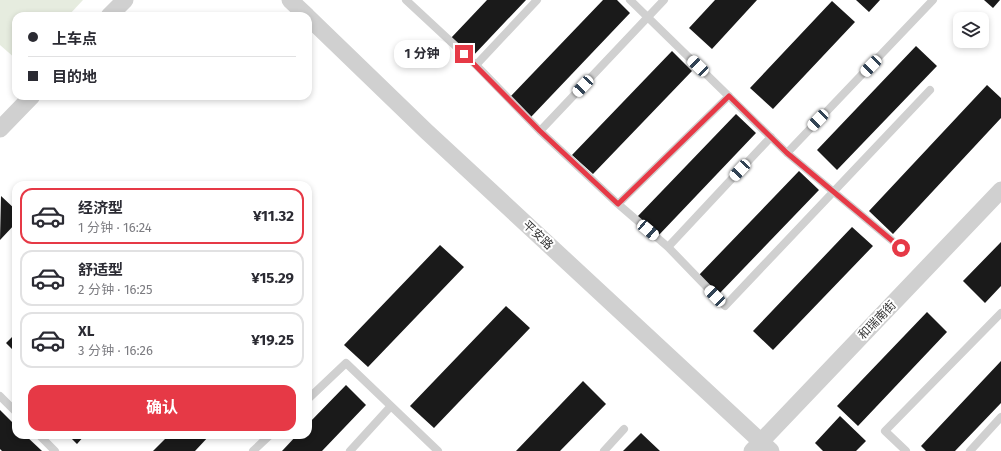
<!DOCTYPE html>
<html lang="zh">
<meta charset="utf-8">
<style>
:root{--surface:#fff;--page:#f2f2f3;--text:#2b2b33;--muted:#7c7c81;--line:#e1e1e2;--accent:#e63946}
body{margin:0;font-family:"Fira Sans","Noto Sans SC",sans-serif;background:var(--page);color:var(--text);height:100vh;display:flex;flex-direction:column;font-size:15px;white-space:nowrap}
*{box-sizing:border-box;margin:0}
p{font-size:13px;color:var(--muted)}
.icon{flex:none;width:22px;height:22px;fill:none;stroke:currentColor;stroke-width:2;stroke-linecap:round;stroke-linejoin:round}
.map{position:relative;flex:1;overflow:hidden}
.drawer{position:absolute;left:12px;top:181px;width:300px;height:258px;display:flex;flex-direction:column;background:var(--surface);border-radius:12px;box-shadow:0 2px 6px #0003}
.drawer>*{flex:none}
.banner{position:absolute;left:12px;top:12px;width:300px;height:88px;border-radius:12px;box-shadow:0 2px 6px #0003;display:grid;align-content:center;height:88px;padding:0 16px;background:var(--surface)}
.fabs{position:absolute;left:953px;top:12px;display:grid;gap:8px}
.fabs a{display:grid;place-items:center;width:36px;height:36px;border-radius:8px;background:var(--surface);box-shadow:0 2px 6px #0003;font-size:20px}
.end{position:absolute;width:18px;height:18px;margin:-9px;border:5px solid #e63946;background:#fff;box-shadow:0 0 0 2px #fff}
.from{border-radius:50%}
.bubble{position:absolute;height:28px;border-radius:12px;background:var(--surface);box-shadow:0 2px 6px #0003;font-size:13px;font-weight:700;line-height:28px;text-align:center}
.car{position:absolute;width:12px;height:24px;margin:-12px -6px;border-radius:5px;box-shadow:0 0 3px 1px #0007;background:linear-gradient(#fff 24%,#345 0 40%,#fff 0 76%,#345 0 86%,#fff 0)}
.banner b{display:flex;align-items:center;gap:14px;height:38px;font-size:15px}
.banner b+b{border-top:1px solid var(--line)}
.banner i{width:10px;height:10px;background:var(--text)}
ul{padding:7px 0 0;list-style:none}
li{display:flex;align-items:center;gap:12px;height:56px;margin:0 8px 6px;padding:0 8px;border:2px solid var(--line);border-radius:12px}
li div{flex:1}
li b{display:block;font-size:15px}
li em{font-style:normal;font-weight:700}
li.current{border-color:var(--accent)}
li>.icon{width:36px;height:36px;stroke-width:1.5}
.action{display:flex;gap:8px;margin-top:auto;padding:8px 16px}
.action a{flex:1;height:46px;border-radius:12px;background:var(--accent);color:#fff;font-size:16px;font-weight:700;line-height:46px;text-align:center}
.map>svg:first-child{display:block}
.green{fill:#e6ecdf}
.building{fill:#1a1a1a}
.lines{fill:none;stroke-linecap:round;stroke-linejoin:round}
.lane{stroke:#d0d0d0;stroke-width:8}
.street{stroke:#d0d0d0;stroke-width:17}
.route{stroke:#e63946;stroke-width:5}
.labels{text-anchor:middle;stroke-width:4;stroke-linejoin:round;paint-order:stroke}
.street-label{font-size:12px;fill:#333;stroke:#fff}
</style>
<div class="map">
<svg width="1001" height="451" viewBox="0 0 1001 451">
<rect width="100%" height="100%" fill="#fff"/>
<path class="green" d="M0,0H83L68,16H16V59L0,45Z"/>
<path class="building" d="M487,0H526L471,58L451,38Z
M603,0H617L630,13L531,117L510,97Z
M715,0H757L712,49L689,28Z
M856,0H880L869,12Z
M984,0H1000L993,8Z
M832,1L855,22L773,109L750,88Z
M916,46L937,66L837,170L817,150Z
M672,51L692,71L593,174L572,155Z
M987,85L1001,98V118L893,234L869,211Z
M736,114L756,133L657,237L637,217Z
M799,171L819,190L719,294L699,275Z
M1,196L16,210V223L0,240Z
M852,227L873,246L773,350L753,331Z
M1001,242V286L985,303L963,281Z
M440,245L464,267L368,367L344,345Z
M506,306L530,328L434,428L410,406Z
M927,312L947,332L858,426L837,406Z
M16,333V353L6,343Z
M1001,361V403L955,451H926L921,446Z
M583,381L606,404L560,451H516Z
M346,385L366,405L322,451H282L297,435H308V424Z
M0,410L16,426V435H25L42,451H2L0,449Z
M840,416L866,441L856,451H823L815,443Z
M641,433L660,451H623Z
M68,435H85L77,444Z
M169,435H210L195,451H153Z"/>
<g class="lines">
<path class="lane" d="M406,0L476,65L540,131L618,204L668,247L725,306L930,90
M630,0L787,153L901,248
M476,65L537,0
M540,131L664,0
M787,153L933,0
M618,204L729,96
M668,247L771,137
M0,396L16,412
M308,399L346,363L438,451
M39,435L55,451
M253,451L270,435
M350,451L391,406
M604,451L624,429
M906,451L885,431L1001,313
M970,451L1001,417"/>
<path class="street" d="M290,0L307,16
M109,16L125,0
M308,17L426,131L771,451
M0,129L32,96
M752,451L1001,190"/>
</g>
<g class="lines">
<path class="route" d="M464,54L540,131L618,204L729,96L787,153L901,248"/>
</g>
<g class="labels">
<g class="street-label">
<text transform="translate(538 235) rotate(43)" y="4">平安路</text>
<text transform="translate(877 320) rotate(-46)" y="4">和瑞南街</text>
</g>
</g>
</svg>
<div class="fabs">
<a><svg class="icon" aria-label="layers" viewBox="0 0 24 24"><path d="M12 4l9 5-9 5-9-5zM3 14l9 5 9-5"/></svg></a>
</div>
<i class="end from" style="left:901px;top:248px"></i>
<i class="end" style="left:464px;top:54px"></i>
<div class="bubble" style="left:394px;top:40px;width:56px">1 分钟</div>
<i class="car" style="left:698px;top:66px;rotate:314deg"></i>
<i class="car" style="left:871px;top:66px;rotate:224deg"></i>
<i class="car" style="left:583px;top:86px;rotate:223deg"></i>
<i class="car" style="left:818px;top:120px;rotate:224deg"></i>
<i class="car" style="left:740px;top:170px;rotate:223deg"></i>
<i class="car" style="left:648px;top:230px;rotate:131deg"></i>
<i class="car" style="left:715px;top:296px;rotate:316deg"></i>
<div class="banner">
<b><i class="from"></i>上车点</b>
<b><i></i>目的地</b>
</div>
<section class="drawer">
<ul>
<li class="current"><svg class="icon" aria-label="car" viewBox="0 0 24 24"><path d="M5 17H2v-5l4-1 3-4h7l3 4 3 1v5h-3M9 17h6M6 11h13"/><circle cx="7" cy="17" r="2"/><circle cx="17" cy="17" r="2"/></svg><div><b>经济型</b><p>1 分钟 · 16:24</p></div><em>¥11.32</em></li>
<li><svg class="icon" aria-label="car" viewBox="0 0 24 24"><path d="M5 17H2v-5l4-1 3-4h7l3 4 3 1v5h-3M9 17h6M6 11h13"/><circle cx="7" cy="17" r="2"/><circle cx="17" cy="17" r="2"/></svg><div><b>舒适型</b><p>2 分钟 · 16:25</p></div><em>¥15.29</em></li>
<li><svg class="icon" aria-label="car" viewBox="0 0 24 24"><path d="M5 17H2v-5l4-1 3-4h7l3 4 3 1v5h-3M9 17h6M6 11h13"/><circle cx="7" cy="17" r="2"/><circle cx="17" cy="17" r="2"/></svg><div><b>XL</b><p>3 分钟 · 16:26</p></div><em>¥19.25</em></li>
</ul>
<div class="action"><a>确认</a></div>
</section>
</div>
